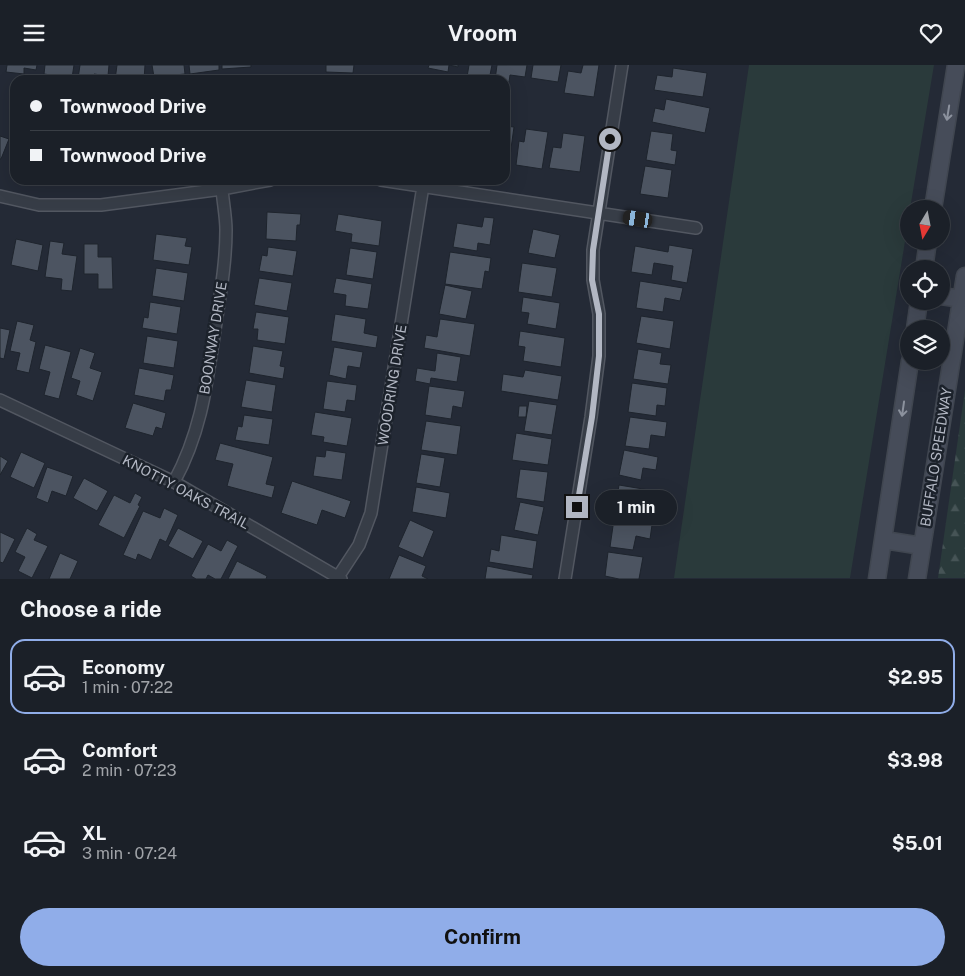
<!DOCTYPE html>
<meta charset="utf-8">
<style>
:root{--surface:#1b2028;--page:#242830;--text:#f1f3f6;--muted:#a0a3a8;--line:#393e45;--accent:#90ade9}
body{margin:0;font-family:"Public Sans",sans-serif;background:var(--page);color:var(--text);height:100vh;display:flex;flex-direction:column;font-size:19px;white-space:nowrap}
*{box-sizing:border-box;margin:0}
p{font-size:16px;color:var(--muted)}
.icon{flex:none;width:28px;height:28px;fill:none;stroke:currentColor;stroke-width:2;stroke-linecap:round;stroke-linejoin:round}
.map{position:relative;height:514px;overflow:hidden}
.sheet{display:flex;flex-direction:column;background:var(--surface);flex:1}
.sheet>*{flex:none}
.top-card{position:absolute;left:10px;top:10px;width:500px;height:110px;border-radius:15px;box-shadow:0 5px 20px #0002,0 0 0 1px var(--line);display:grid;align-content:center;height:110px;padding:0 20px;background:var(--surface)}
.needle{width:32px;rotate:190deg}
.tools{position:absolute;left:900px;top:135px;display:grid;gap:10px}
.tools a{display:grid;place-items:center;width:50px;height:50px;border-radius:50%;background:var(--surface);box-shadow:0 5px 20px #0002,0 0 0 1px var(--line);font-size:25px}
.end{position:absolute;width:22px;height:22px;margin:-11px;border:6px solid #b2b7c3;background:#111;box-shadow:0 0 0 2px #111}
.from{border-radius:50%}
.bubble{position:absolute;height:35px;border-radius:18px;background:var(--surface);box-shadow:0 5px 20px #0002,0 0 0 1px var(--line);font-size:16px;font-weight:700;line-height:35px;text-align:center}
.car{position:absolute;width:15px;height:30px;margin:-15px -8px;border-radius:6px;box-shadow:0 0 4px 1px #0007;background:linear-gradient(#222 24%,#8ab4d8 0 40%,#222 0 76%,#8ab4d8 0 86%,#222 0)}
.top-card b{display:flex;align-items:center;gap:18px;height:48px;font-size:19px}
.top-card b+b{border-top:1px solid var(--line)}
.top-card i{width:12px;height:12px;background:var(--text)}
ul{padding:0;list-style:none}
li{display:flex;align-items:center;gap:15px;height:75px;margin:0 10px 8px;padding:0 10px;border:2px solid transparent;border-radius:15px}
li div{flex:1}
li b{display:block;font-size:19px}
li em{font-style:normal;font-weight:700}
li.on{border-color:var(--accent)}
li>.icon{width:45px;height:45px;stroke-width:1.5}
h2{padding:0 20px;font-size:22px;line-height:60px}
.primary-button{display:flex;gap:10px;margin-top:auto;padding:10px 20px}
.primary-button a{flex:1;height:58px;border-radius:30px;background:var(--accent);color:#111;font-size:20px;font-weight:700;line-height:58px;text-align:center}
header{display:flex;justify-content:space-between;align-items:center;height:65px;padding:0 20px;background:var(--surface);font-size:22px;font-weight:700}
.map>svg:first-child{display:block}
.grass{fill:#2a3a3b}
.forest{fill:url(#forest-firs)}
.building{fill:#4c5461;stroke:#1e242d}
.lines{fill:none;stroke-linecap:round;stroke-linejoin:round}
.street-casing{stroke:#525761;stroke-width:14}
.secondary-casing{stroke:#404650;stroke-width:19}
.street{stroke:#373d47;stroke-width:11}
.secondary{stroke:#464c59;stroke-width:16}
.oneway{stroke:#8c929e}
.route{stroke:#b2b7c3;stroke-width:6}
.labels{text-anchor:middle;stroke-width:5;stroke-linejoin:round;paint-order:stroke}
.street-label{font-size:14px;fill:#b2b7c3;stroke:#1c222b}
</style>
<header><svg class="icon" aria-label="menu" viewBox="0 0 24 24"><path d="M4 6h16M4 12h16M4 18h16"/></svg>Vroom<svg class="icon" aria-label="heart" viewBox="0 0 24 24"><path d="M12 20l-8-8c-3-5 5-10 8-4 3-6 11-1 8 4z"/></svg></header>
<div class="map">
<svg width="965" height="514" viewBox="0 0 965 514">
<defs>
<pattern id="forest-firs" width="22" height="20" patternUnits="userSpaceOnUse" patternTransform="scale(1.25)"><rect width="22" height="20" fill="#2a3a3b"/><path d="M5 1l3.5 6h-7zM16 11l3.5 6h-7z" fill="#465456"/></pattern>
</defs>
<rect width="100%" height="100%" fill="#242a36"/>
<path class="grass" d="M749,0H934L910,144H909V152L850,513H674Z"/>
<path class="forest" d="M965,325V513H938Z"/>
<path class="building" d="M7,0H37L36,5L24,3V9L6,7Z
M45,0H74L72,13L44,9Z
M80,0H109L108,11L94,9V15L78,14Z
M117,0H145L144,15H115Z
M152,0H184L185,9L154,12Z
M189,0H219V5L190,9Z
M222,0H251V2L222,4Z
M326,0H354L353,8L326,7Z
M429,0H458V2L449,0L448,7L428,3Z
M469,0H492L489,15L467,12Z
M497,0H527L525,12L510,10L509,17H505V15H495Z
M533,0H561L558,17L531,13Z
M583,0H599L594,32L564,28L568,6L581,8Z
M673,3L707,8L703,32L654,25L657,10L672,12Z
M666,34L710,43L705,68L652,57L655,43L664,45Z
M505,61L514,62L508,105L505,104Z
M526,64L548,67L542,104L516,100L519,76L524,77Z
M651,66L673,69L671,85L677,86L675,100L646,95Z
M563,68L585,71L580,107L549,103L553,82L561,83Z
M0,71L9,74L1,94H0Z
M645,101L672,105L668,133L640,129Z
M267,147L301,149L300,160H297L296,176L266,174Z
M338,149L382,156L379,181L351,177L352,169L335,166Z
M484,152L494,153L490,180L478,178L477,186L453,182L457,158L482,162Z
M533,164L560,170L555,193L528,188Z
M156,169L187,173L185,181L192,182L189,200L153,195Z
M16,174L43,180L38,206L11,200Z
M50,176L64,178L62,189L77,191L72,226L61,225L62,214L45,212Z
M84,179H98V192H112L113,224H98V209H84Z
M669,180L693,184L687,218L671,215L673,201L654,198L652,210L631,207L635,181L668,187Z
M268,182L297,186L293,211L259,206L262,190L267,191Z
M350,183L377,187L373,214L346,210Z
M450,187L491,193L489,207L485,206L482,224L445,219Z
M522,198L557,203L552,232L518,227Z
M156,203L188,208L184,236L152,231Z
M259,213L292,218L287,246L254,240Z
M336,213L372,219L368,244L345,241L346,230L333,228Z
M640,216L683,223L680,236L665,233L663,247L636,243Z
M445,220L472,226L466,254L439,249Z
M523,232L560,238L556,264L527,259L529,248L521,247Z
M150,237L181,242L177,269L142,263L144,252L148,253Z
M256,247L289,252L285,279L257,275L258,264H253Z
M335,249L366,254L364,268L378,271L376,283L331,276Z
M641,251L674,256L670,284L636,278Z
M440,254L475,259L470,291L424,283L426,270L437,272Z
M17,256L34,260L30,275L36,277L29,308L16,305L20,288L10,286Z
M0,263L10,265L4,294L0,293Z
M520,266L565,273L561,302L523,296L525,282L518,281Z
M147,271L178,276L174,303L143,298Z
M45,280L71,287L59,334L44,330L50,307L39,304Z
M253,281L283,286L280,301L285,302L283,314L249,308Z
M334,282L363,287L360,303L348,301L346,314L329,310Z
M80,283L95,288L90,303L102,307L93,336L76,330L80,316L71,313Z
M638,284L662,288L660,299L671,300L668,319L633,314Z
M437,288L461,292L457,317L431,313L430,319L415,316L417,303L435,306Z
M139,303L174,310L171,325H166L164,336L134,330Z
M525,305L562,311L558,335L501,326L503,309L523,312Z
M246,315L276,320L272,347L241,342Z
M327,316L357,320L355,336L347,335L345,347L323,344Z
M632,318L667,323L665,341L657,340L656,351L628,347Z
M429,321L465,326L462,343L453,341L451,354L425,350Z
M529,336L557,340L552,370L524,366Z
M133,338L166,348L162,364L156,362L153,371L125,363Z
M519,341H527L526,352H518Z
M315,347L352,353L347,381L323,377L324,372L311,370Z
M244,350L273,354L269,380L235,375L238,361L242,362Z
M630,352L667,357L665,372L651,370L649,384L625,381Z
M426,356L461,361L457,390L421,385Z
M516,368L552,374L548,400L512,395Z
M220,378L273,392L266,419L275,421L272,433L227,421L233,399L215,395Z
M326,385L346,388L342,415L313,411L316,391L325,392Z
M624,385L658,392L656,405L643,403L641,415L619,410Z
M21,387L45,398L34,423L10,412Z
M421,389L445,393L440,422L416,418Z
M0,391L8,396L0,410Z
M47,402L73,411L66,431L52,426L48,438L36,433Z
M520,404L548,407L544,437L516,433Z
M84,413L108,426L97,446L73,433Z
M292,416L351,436L345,453L322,445L317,460L281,448Z
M619,420L649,425L648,436L639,435L637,448L615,445Z
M416,422L450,428L446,453L412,447Z
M135,428L142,432L138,440L140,441L124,473L98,460L114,430L130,438Z
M520,437L544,442L538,470L514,465Z
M650,440L664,443L662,457L648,454Z
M164,443L178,450L166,477L160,474L151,495L138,489L136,495L123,490L143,446L160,453Z
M614,454L652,460L650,474L636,471L633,485L610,482Z
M410,455L434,466L423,493L398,482Z
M27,463L37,469L34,475L48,481L32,513L18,506L25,492L15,487Z
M178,463L203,476L193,494L168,481Z
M0,467L15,474L3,498L0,497Z
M501,470L537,476L533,504L489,497L491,484L499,486Z
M227,475L238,481L221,514H215L208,510L206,514H196L191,511L208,479L221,486Z
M608,487L643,492L639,514H619L605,511Z
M60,488L78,496L70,514H49Z
M399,490L426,501L422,511L428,514H389Z
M237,496L267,511L266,514H228Z
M487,501L533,510L532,514H485Z"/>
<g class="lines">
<g class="street-casing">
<path id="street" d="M381,115L696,163
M0,131L39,140H101L222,124L270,115
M0,335L174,417L341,514
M174,417C200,369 206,325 214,271C219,236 226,201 226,165C226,152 223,137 222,124
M338,512L359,480L371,448L423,121
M565,514L591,352L599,291V249L593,215V185L622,0"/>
</g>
<g class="secondary-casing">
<path id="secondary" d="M933,144L956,0
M924,204L928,176
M941,231L962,234
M915,264L919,236
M884,475L922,481
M877,514L910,296
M917,514L965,211"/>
</g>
<use href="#street" class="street"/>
<use href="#secondary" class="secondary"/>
</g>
<defs><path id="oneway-shaft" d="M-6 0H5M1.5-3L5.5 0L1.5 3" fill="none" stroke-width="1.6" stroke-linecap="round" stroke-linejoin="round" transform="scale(1.25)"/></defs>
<g class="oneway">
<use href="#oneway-shaft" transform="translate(948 48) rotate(99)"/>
<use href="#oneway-shaft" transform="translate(903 344) rotate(98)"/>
</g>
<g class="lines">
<path class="route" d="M577,442L592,352L599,291V249L592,215L593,185L610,74"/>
</g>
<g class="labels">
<g class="street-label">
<text transform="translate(213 273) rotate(-81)" y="5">BOONWAY DRIVE</text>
<text transform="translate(392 320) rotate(-81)" y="5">WOODRING DRIVE</text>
<text transform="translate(936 392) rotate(-81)" y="5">BUFFALO SPEEDWAY</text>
<text transform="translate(186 427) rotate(28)" y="5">KNOTTY OAKS TRAIL</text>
</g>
</g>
</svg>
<div class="tools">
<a><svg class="needle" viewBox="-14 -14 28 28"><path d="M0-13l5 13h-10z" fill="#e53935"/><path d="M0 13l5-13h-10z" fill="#a0a3a8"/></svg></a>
<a><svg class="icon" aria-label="locate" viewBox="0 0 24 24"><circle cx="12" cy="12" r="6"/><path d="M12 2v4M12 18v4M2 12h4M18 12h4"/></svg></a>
<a><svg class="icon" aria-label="layers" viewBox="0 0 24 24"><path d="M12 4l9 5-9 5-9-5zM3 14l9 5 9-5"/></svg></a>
</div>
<i class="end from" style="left:610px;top:74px"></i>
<i class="end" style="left:577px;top:442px"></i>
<div class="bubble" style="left:595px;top:425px;width:82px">1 min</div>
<i class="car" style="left:638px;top:154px;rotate:279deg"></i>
<div class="top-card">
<b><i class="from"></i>Townwood Drive</b>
<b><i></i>Townwood Drive</b>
</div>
</div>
<section class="sheet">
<h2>Choose a ride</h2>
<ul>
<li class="on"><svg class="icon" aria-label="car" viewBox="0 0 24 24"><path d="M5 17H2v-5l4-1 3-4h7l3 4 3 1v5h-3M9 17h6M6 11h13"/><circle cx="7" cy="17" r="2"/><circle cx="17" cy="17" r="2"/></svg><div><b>Economy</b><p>1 min · 07:22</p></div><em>$2.95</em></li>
<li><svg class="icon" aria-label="car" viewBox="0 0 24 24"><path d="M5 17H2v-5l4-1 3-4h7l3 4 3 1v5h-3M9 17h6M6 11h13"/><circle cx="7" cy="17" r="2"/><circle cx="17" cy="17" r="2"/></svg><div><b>Comfort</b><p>2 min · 07:23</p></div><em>$3.98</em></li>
<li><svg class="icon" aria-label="car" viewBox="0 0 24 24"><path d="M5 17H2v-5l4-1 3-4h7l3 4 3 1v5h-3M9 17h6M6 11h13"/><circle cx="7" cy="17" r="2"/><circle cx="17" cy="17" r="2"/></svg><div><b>XL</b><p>3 min · 07:24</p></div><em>$5.01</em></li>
</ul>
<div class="primary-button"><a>Confirm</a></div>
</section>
